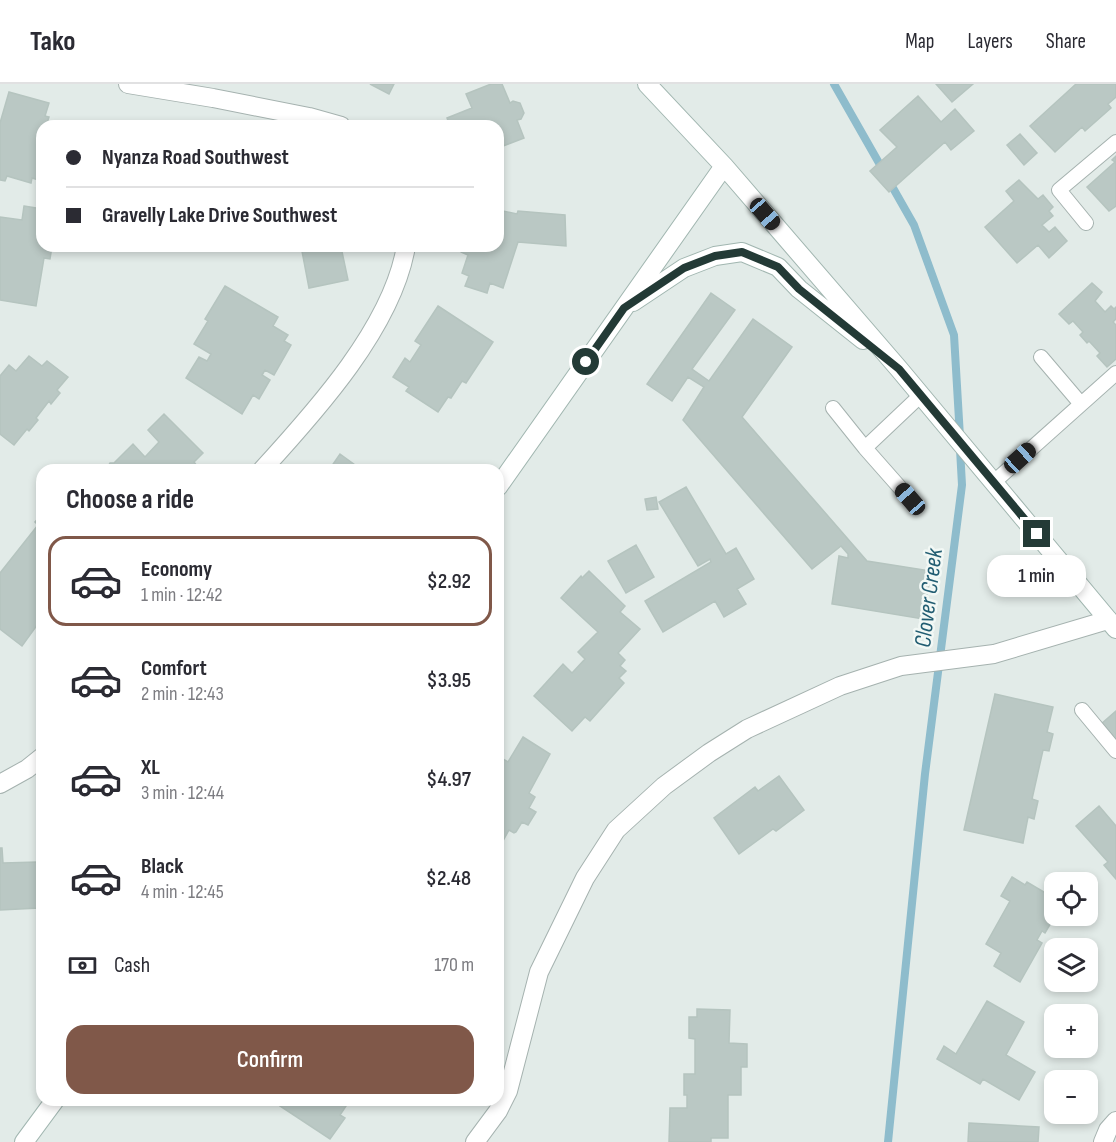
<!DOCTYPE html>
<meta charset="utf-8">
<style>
:root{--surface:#fff;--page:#f7f7f7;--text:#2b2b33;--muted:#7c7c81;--line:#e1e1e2;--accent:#805849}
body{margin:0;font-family:"Sofia Sans Condensed",sans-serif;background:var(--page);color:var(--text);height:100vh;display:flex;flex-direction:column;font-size:22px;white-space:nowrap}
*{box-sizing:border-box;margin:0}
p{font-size:20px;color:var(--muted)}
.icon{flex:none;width:33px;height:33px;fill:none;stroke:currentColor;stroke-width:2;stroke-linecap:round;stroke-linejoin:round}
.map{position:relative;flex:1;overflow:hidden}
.drawer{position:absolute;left:36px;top:380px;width:468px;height:642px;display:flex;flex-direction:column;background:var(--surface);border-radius:18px;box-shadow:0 3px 9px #0003}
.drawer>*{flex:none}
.guide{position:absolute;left:36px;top:36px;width:468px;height:132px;border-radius:18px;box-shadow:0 3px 9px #0003;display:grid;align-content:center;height:132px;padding:0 30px;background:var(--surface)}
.tools{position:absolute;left:1044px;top:788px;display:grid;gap:12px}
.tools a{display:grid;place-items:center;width:54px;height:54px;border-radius:12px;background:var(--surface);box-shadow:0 3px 9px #0003;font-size:30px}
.end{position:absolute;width:27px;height:27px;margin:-14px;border:8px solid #233a36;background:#fff;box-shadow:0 0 0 3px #fff}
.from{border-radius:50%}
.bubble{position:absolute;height:42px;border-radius:18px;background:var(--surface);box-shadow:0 3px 9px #0003;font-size:20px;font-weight:600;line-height:42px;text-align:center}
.car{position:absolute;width:18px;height:36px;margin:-18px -9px;border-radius:8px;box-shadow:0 0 4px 2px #0007;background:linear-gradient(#222 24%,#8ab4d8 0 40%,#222 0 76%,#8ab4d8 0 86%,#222 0)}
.guide b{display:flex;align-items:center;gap:21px;height:57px;font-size:22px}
.guide b+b{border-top:2px solid var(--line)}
.guide i{width:15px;height:15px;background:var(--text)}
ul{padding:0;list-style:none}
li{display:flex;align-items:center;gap:18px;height:90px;margin:0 12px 9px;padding:0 18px;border:3px solid transparent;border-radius:18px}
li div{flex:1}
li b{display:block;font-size:22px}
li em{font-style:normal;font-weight:600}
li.active{border-color:var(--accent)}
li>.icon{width:54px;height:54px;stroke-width:1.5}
h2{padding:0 30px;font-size:27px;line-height:72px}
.pay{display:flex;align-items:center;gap:15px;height:66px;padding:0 30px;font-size:22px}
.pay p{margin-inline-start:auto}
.button{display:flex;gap:12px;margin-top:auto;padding:12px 30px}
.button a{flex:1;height:69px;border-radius:18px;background:var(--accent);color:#fff;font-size:24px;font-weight:600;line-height:69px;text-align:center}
header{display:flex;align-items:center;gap:36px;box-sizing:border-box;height:84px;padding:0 30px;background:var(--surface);border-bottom:2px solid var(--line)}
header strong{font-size:28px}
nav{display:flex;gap:33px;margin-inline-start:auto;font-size:21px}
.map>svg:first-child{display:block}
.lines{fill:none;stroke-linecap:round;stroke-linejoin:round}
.stream{stroke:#8ebccc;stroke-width:8}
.building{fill:#bac8c4;stroke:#b5c4bf;stroke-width:1.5}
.lane-casing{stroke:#a5b2af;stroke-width:16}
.street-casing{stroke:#a5b2af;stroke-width:20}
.secondary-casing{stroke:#a1b6b0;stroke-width:20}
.lane{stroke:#fff;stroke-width:14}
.street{stroke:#fff;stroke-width:18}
.secondary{stroke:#fff;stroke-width:18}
.route{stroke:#233a36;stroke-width:8}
.labels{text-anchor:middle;stroke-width:5;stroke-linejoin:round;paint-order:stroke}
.water-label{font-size:24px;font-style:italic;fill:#225d72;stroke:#f2f8f5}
</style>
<header>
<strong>Tako</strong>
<nav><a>Map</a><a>Layers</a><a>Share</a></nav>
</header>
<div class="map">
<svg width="1116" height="1058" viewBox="0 0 1116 1058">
<rect width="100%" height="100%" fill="#e2ebe8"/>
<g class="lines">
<path class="stream" d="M834,0L883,86
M889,97L914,141L954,251L960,353
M888,1058L925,690L962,401L960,365"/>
</g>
<path class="building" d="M370,0H394L389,10Z
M491,0H502L510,19L513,17L520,19L524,29L521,35L517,36L524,54L498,64V42H450L447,34L472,24L466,10Z
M936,0H973L952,18Z
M1076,0H1116V13L1108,20L1111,24L1085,47L1082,43L1055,68L1030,42Z
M9,8L49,19L45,32L49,33L46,42H42V97L32,94L31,99L7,92L5,97L0,96V39Z
M918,12L941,38L955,25L974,47L951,66L945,58L889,108L870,87L897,63L880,46Z
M1020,50L1037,69L1024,81L1007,61Z
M1116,72V122L1109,127L1087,103L1115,78L1112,76Z
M1019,96L1038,115L1043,111L1053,123L1049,127L1053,132L1042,141L1049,148L1055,143L1067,157L1049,174L1038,161L1017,179L985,143L1014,117L1006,107Z
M24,122L42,125V162H52L50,175L44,174L36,222L0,216V133L22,136Z
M498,126L517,130L518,127L565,131L566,162L518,158L503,204L490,199L487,209L465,202L469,192L462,189L468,171L461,168L460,162H498Z
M301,162H344L341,163L348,196L309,204Z
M1092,199L1102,208L1095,217L1105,228L1111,222L1114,225L1116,223V235L1113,238L1116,241V275L1107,283L1097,272L1100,269L1089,257L1087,259L1080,251L1083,248L1073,237L1069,240L1059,230Z
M225,202L278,233L273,242L288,251L284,257L291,261L274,291L265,286L262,291L270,296L259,315L253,311L242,330L186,294L199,273L207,277L211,270L194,260L208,237L205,235Z
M711,209L735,226L692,285L709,297L753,235L792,263L742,333L867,477L931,487L923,535L832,520L839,472L848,474V470L841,462L812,485L683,336L704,303L688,293L672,317L647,300Z
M438,222L493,258L466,299L462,297L451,314L448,313L438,328L406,307L409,303L393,293L405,274L410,278L421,261L415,257Z
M29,272L42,282L47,277L68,293L57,306L60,309L51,320L49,317L36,334L38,336L29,347L27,345L14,361L0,350V292L9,281L16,287Z
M164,330L203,369L194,378L197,382L194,386H106L110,379H114L133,360L145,373L159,358L148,346Z
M340,370L362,386H329Z
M686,403L726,470L736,464L754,495L737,505L746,520L724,533L715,517L663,548L645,517L711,478L710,475L698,482L659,418Z
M656,413L658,425L647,426L645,415Z
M42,430V539L40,537L22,562L0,545V489L38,441L35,438Z
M636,461L654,493L626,509L608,477Z
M589,487L625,522L620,528L640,545L618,569L625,576L620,582L626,587L619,594L624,599L590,637L585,633L572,647L534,612L563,580L572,589L585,575L578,568L598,548L561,514L581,492L582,494Z
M995,610L1053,623L1047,648L1053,650L1049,667L1043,666L1032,715L1038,717L1034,735L1028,733L1023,759L964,746Z
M1116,627V658L1101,640Z
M523,653L550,670L529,709L535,713L529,724L536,728L528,741L522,738L516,748L514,749L509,746L498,766V672L508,678Z
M779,692L804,726L776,747L773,745L739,770L714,734L755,703L758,707Z
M1099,722L1116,742V795L1104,781L1108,778L1076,742Z
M0,764H2L3,779L37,778L39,824L0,826Z
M1012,793L1025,801L1027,798L1054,814V823L1051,830L1055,832L1045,849L1042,847L1037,856L1042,859L1020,898L994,882L1001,869L986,860L1010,817L1001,812Z
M987,917L1024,938L1006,971L1035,988L1019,1016L983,995L980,1000L937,975L944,962L956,970Z
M697,925L730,926L729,959L747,960V983H741V1011H728V1054H711V1058H669L670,1024H687V1011H684V990H695V955L689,954V933H697Z
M284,1016H350L340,1031L345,1034L330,1055L280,1022Z
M969,1039L1039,1043L1038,1058H968Z"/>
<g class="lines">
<g class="lane-casing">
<path id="lane" d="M1086,139L1059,106L1116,58
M1041,273L1081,320
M833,324L865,364L921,311
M865,364L910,415
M994,398L1116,289
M1082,626L1116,667"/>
</g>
<g class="street-casing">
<path id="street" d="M128,0L213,14L309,33L341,42
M262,386C316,327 393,242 406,162
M0,700L27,685L42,673
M475,1058L498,1027L508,1007L539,888L585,794L616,746L664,702L709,669L747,645L840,602L901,582L994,570L1108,536
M1103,1058L1108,1046L1116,1037"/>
</g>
<g class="secondary-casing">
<path id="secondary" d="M647,0L724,82L899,285L1116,545
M633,218L684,184L715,172L742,168L778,183L799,205L863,256
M498,403L724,82
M24,1058L55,1016"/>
</g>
<use href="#lane" class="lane"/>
<use href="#street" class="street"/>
<use href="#secondary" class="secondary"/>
</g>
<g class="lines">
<path class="route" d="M586,278L624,224L684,184L715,172L742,168L778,183L799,205L899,285L1037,450"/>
</g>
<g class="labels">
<g class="water-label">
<text transform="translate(928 514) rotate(-83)" y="8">Clover Creek</text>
</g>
</g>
</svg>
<div class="tools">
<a><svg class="icon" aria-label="locate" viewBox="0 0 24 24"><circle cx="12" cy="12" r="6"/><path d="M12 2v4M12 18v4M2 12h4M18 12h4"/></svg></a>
<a><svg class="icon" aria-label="layers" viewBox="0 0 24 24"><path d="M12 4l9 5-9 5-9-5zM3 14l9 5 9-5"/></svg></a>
<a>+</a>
<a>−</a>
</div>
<i class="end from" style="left:586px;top:278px"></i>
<i class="end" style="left:1037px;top:450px"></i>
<div class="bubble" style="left:987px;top:471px;width:99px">1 min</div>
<i class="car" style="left:765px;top:130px;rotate:139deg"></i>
<i class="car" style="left:1020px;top:374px;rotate:48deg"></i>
<i class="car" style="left:910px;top:415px;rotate:319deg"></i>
<div class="guide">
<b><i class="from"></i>Nyanza Road Southwest</b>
<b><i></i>Gravelly Lake Drive Southwest</b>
</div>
<section class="drawer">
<h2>Choose a ride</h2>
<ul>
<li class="active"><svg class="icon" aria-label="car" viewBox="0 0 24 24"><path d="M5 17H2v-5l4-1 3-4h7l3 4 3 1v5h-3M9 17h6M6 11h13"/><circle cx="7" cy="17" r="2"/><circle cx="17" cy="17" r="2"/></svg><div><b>Economy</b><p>1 min · 12:42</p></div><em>$2.92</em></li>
<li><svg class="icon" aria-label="car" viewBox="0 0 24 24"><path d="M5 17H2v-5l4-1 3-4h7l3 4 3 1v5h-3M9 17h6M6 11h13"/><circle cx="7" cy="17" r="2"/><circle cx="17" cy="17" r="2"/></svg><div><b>Comfort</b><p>2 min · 12:43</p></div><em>$3.95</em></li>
<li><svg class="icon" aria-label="car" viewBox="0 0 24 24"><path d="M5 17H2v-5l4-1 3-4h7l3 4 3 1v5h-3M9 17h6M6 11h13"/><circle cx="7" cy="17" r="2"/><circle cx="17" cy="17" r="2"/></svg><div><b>XL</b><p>3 min · 12:44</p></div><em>$4.97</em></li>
<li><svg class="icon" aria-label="car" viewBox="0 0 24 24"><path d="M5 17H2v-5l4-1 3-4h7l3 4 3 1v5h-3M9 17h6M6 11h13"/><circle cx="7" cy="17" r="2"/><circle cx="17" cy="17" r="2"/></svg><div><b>Black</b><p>4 min · 12:45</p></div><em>$2.48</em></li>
</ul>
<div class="pay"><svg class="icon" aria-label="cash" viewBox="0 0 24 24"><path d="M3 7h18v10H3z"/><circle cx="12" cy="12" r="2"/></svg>Cash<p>170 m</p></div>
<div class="button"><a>Confirm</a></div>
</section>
</div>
